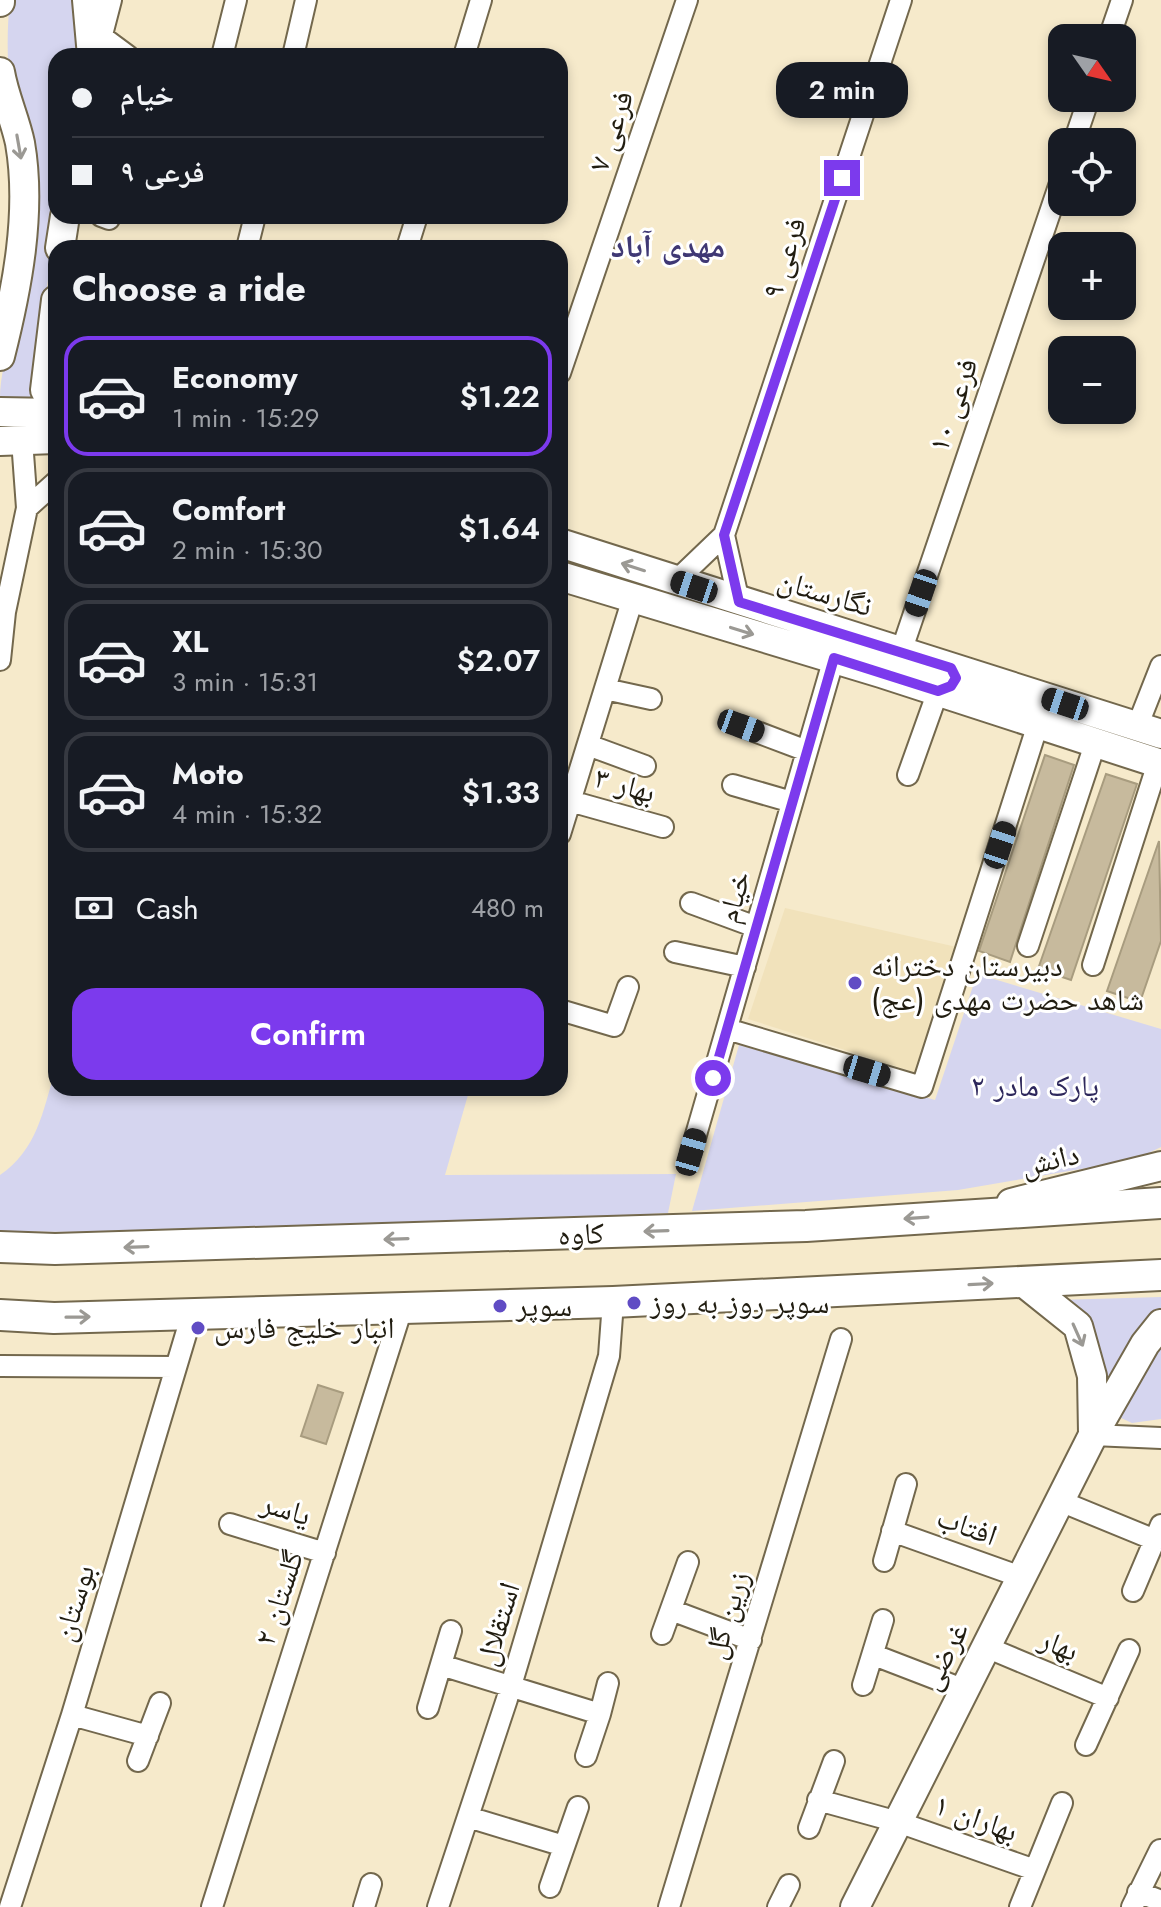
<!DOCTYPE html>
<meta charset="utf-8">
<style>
:root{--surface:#171b24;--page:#242831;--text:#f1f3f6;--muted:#9ea1a6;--line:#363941;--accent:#7c3aed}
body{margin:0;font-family:Jost,"Noto Naskh Arabic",sans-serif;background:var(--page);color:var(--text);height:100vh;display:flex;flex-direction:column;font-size:30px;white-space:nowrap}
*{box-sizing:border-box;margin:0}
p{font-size:26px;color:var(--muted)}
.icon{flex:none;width:44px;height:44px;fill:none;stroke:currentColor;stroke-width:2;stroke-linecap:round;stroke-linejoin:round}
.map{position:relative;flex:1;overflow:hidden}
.drawer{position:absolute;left:48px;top:240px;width:520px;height:856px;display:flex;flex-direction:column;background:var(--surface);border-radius:24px;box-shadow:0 4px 12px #0003}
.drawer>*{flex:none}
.top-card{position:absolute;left:48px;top:48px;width:520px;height:176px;border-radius:24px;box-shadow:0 4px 12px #0003;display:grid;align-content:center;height:176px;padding:0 24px;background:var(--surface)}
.needle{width:52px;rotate:124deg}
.tools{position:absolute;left:1048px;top:24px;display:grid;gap:16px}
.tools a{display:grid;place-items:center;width:88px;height:88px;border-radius:16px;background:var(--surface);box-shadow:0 4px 12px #0003;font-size:40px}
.end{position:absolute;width:36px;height:36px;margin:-18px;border:10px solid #7c3aed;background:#fff;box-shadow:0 0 0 4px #fff}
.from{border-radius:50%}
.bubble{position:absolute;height:56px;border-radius:24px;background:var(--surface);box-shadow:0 4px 12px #0003;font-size:26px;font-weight:600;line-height:56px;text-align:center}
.car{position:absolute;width:24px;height:48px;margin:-24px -12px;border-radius:10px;box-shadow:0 0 6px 2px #0007;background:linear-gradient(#222 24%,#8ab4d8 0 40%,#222 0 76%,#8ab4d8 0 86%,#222 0)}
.top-card b{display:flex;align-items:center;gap:28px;height:76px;font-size:30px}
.top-card b+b{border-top:2px solid var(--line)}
.top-card i{width:20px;height:20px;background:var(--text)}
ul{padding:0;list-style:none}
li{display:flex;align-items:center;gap:24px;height:120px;margin:0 16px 12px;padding:0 8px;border:4px solid var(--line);border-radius:24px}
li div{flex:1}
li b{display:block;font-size:30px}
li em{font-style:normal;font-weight:600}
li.current{border-color:var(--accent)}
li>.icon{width:72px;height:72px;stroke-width:1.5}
h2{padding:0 24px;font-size:36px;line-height:96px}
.pay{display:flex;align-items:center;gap:20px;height:88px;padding:0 24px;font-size:30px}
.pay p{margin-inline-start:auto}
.cta{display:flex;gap:16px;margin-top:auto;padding:16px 24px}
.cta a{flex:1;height:92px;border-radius:24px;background:var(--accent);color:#fff;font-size:32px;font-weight:600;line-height:92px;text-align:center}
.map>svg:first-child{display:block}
.built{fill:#f1e2bb}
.green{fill:#d5d5ef}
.building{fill:#c7ba9d;stroke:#a89c7f;stroke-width:2}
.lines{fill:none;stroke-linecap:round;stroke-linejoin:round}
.street-casing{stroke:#73684d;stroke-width:24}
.secondary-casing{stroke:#73684d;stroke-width:32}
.primary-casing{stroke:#73684d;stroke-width:34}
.street{stroke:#fff;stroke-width:20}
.secondary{stroke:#fff;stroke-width:28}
.primary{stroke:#fff;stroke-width:30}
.oneway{stroke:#9b9994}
.route{stroke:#7c3aed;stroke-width:10}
.poi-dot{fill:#604cc4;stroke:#fff;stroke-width:3}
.labels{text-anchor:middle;stroke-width:6;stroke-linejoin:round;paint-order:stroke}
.street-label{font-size:30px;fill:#211d11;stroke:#fff}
.poi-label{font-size:30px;fill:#211d11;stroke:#fff;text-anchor:start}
.park-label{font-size:30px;fill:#2e285c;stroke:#fff}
.neighbourhood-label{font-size:32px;font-weight:bold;fill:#3f3874;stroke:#fff}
</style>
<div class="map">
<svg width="1161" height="1907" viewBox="0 0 1161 1907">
<rect width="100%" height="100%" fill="#f6eacb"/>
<path class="built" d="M785,908L961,948L923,1075L748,1019Z"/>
<path class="green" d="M10,0H77L83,56H56V216L33,398L0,399C0,352 28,308 27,261C25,173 0,89 10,0Z
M977,974L1161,1029V1147L1134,1160L958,1190L692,1211L739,1045L935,1100Z
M55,1071L56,1088H470L445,1175L676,1174L668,1213C446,1225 223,1235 0,1231V1175C37,1150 43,1111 55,1071Z
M1161,1297V1308L1136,1338L1099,1406L1057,1300Z
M1161,1341V1419L1132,1423L1121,1418L1118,1405Z"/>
<path class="building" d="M1045,755L1074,765L1010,962L979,951Z
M1106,774L1137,784L1071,980L1038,969Z
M1159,841L1161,941L1140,1002L1107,991Z
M318,1385L343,1393L326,1444L301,1436Z"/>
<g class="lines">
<g class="street-casing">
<path id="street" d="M101,36L128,56
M1109,38L1122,0
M97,54L111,0
M222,56L236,0
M293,56L306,0
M464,56L481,0
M1074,142L1089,98
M101,216L109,219
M247,248L255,216
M407,248L417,216
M560,373L687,0
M27,508L56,482
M724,535L739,602
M676,581L724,535L901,0
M901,652L1062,177
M0,660L5,612L27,508L22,440
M605,689L651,699
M741,726L807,751
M1137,727L1161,666
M588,745L645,766
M908,775L938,691
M733,785L792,802
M570,801L663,827
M560,834L633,598
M691,903L756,927
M1028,946L1095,744
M675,952L745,967
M1093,965L1158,763
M560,1010L614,1026L628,987
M727,1029L922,1087L1038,724
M691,1152L834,658
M0,1366L176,1367
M1093,1435L1161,1438
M1060,1501L1155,1540
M230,1524L325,1553
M892,1531L1021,1577
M884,1561L906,1484
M1133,1591L1161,1525
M671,1610L751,1640
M662,1634L688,1562
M986,1647L1108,1698
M874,1655L965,1690
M441,1665L600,1714L586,1756
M863,1685L883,1620
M428,1708L451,1631
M600,1714L608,1683
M72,1715L148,1736
M1086,1745L1129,1650
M138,1761L160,1703
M818,1800L898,1822L1035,1870
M468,1817L564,1846
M809,1828L834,1761
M550,1887L578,1807
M1138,1892L1161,1901
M10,1907L72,1715L192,1314
M212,1907L402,1308
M364,1907L371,1884
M438,1907L507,1699L609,1356L613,1302
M669,1907L841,1339
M778,1907L789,1885
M1020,1907L1062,1803
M1132,1907L1160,1850"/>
</g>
<g class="secondary-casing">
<path id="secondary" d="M87,0L92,56
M0,2V0
M0,72C4,96 15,119 20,143C32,212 17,289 0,356
M60,248L65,216
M56,300L45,390L56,408
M0,412L56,413
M0,441L56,439
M560,543L1161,734
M560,576L881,673L1161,764
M1011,1203L1161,1166
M1023,1282L1078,1326L1092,1376L1093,1433
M855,1907L1093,1435L1145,1344L1161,1324"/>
</g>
<g class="primary-casing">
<path id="primary" d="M0,1247L55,1249L806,1226L1161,1203
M0,1315L54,1318L613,1302L1161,1275"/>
</g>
<use href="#street" class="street"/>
<use href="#secondary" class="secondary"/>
<use href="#primary" class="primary"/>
</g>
<defs><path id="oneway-shaft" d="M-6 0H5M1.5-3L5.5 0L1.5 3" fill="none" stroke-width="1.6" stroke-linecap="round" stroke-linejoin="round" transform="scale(2)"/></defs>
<g class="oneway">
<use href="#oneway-shaft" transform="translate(19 147) rotate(80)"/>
<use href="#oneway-shaft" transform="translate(633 567) rotate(-162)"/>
<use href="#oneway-shaft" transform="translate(742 631) rotate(17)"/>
<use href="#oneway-shaft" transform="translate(916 1218) rotate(176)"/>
<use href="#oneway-shaft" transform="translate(656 1231) rotate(178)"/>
<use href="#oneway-shaft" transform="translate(396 1239) rotate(178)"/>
<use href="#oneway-shaft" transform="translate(136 1247) rotate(178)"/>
<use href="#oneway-shaft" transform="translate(981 1284) rotate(-3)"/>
<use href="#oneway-shaft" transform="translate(78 1317) rotate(-1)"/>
<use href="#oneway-shaft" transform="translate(1078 1335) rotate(66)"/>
</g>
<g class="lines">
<path class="route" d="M713,1078L834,658L938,691L951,686L956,678L951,668L739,602L724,535L842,178"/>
</g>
<g class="poi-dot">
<circle cx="855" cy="983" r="8"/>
<circle cx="634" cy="1303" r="8"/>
<circle cx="500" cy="1306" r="8"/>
<circle cx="198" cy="1328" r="8"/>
</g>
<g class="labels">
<g class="street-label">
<text transform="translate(611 131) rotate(-71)" y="10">فرعی ۷</text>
<text transform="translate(784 258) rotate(-72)" y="10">فرعی ۹</text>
<text transform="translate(953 405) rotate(-71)" y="10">فرعی ۱۰</text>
<text transform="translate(825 593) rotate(17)" y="10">نگارستان</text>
<text transform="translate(625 785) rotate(16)" y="10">بهار ۳</text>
<text transform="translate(734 897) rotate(-74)" y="10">خیام</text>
<text transform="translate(1050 1160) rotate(-13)" y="10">دانش</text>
<text transform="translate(581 1234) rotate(-2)" y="10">کاوه</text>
<text transform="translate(286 1509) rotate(17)" y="10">یاسر</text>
<text transform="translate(967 1526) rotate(20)" y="10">افتاب</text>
<text transform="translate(279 1598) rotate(-72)" y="10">گلستان ۲</text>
<text transform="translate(74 1603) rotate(-73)" y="10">بوستان</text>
<text transform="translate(727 1615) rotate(-73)" y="10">زرین گل</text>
<text transform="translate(498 1624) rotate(-73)" y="10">استقلال</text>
<text transform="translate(1059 1645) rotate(23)" y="10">بهار</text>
<text transform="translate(944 1656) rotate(-63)" y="10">غرضی</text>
<text transform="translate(976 1818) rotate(20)" y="10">بهاران ۱</text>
</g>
<g class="poi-label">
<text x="871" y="976">دبیرستان دخترانه<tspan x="871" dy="34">شاهد حضرت مهدی (عج)</tspan></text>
<text x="650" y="1313">سوپر روز به روز</text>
<text x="516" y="1316">سوپر</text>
<text x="214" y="1338">انبار خلیج فارس</text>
</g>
<g class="park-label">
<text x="1035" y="1096">پارک مادر ۲</text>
</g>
<g class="neighbourhood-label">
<text x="668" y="257">مهدی آباد</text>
</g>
</g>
</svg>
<div class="tools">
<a><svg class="needle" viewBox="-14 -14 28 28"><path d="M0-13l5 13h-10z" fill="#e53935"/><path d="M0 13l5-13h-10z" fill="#9ea1a6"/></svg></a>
<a><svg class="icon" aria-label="locate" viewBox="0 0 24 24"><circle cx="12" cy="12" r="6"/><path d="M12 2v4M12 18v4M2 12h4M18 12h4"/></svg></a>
<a>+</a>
<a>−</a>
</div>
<i class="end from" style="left:713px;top:1078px"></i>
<i class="end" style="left:842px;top:178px"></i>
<div class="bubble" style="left:776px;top:62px;width:132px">2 min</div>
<i class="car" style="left:694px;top:587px;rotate:288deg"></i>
<i class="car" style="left:921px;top:593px;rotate:199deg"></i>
<i class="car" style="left:1065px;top:704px;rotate:288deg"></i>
<i class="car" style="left:741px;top:726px;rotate:110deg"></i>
<i class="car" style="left:1000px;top:845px;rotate:18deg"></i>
<i class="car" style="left:867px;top:1071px;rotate:107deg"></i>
<i class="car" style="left:691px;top:1152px;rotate:16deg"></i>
<div class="top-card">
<b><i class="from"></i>خیام</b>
<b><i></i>فرعی ۹</b>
</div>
<section class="drawer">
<h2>Choose a ride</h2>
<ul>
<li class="current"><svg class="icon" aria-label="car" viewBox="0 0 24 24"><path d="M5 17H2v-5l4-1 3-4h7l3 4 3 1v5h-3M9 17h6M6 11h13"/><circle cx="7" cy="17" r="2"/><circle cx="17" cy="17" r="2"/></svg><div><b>Economy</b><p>1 min · 15:29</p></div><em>$1.22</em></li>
<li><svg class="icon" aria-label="car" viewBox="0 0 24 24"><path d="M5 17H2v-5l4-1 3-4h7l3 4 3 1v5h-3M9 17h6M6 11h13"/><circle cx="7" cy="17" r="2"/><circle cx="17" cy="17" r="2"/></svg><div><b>Comfort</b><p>2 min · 15:30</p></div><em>$1.64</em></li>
<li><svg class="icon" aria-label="car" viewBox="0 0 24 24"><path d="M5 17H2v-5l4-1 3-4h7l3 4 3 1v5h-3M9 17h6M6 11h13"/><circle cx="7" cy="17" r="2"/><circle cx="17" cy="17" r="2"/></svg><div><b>XL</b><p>3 min · 15:31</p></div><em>$2.07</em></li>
<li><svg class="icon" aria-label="car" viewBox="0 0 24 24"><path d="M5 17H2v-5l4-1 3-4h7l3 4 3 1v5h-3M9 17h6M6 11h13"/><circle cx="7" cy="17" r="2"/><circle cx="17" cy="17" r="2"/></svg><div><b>Moto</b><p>4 min · 15:32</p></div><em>$1.33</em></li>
</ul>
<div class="pay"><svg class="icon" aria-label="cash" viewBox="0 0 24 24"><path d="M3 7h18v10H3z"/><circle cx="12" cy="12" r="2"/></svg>Cash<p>480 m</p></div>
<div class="cta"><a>Confirm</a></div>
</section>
</div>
